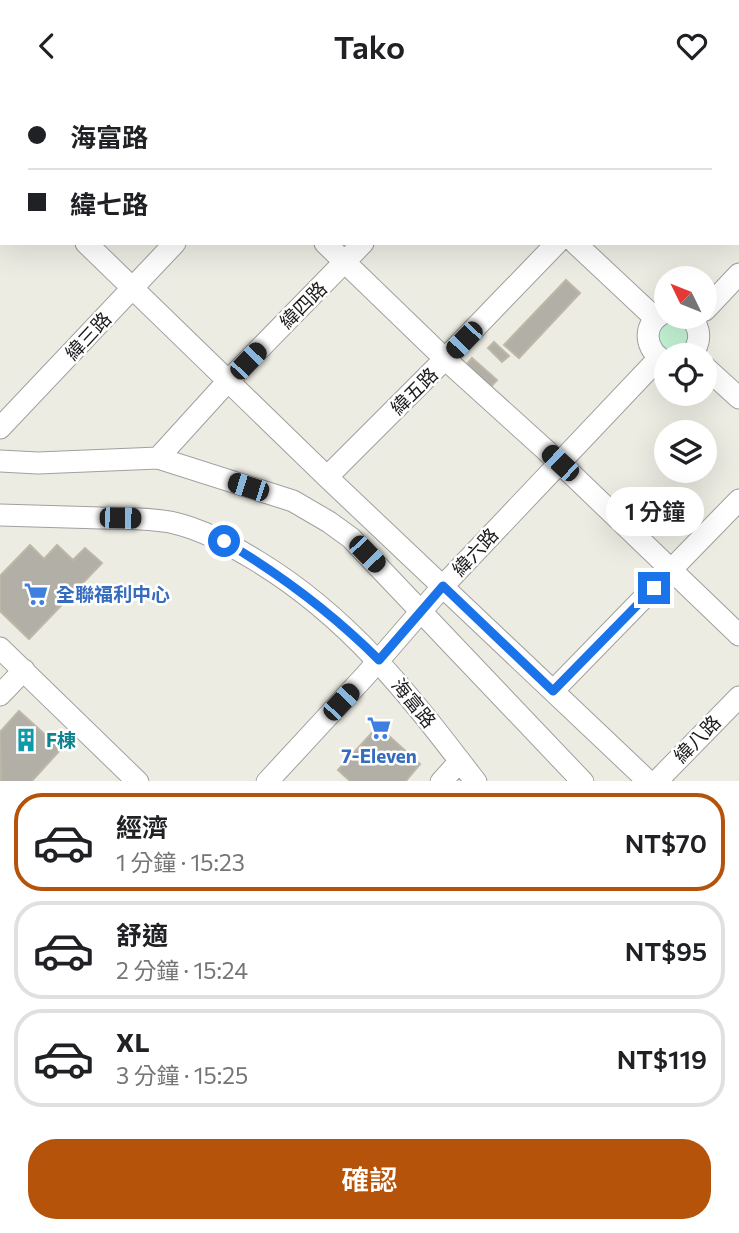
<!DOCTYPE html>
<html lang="zh-TW">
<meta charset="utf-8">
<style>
:root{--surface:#fff;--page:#f6f6f6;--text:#202124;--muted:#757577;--line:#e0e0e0;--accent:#b45309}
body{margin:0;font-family:Commissioner,"Noto Sans TC",sans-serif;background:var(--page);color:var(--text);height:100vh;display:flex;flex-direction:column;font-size:26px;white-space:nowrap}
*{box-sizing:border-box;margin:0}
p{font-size:23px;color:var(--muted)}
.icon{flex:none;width:38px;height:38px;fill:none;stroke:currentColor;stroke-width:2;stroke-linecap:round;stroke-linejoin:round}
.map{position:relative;height:690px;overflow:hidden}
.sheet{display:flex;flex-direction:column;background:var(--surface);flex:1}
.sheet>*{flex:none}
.top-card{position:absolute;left:0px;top:0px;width:740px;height:154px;box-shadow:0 7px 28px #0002;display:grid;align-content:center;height:154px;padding:0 28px;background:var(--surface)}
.needle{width:46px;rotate:313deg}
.tools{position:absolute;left:654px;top:175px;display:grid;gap:14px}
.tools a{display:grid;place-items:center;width:63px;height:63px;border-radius:50%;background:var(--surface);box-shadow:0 7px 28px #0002;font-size:35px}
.end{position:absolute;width:32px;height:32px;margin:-16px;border:9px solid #1a73e8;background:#fff;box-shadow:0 0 0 4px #fff}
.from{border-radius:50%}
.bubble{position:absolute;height:49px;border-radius:24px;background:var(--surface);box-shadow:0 7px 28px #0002;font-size:23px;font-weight:600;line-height:49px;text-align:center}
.car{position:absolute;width:21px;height:42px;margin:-21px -10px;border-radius:9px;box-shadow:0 0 5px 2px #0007;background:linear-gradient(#222 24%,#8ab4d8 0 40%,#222 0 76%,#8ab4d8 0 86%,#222 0)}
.top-card b{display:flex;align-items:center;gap:24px;height:66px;font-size:26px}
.top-card b+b{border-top:2px solid var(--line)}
.top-card i{width:18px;height:18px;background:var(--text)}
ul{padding:12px 0 0;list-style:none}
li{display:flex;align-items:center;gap:21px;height:98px;margin:0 14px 10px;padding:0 14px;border:4px solid var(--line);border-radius:28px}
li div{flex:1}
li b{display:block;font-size:26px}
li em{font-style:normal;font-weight:600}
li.current{border-color:var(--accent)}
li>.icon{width:63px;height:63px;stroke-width:1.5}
.action{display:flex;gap:14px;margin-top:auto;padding:14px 28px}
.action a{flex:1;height:80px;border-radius:28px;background:var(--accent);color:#fff;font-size:28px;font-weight:600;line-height:80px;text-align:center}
header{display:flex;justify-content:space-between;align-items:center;height:91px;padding:0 28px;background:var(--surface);font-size:32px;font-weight:600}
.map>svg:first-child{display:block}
.park{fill:#c4f3d5}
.building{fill:#b2afa6;stroke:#bdb7a7;stroke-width:2}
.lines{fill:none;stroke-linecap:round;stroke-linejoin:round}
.minor-casing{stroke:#a0a0a0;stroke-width:23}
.minor{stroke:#fff;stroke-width:21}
.route{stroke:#1a73e8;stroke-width:9}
.labels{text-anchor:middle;stroke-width:5;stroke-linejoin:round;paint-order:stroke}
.street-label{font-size:19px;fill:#1c1c1c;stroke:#fff}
.shop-label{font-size:19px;font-weight:bold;fill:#366cbe;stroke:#fff;text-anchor:start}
.culture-label{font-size:19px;font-weight:bold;fill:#0d838f;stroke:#fff;text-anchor:start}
</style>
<header><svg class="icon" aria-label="back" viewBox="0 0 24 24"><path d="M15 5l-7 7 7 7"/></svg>Tako<svg class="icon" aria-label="heart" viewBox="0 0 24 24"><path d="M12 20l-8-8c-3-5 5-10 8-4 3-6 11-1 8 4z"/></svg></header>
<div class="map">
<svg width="739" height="691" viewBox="0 0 739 691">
<rect width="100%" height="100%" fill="#edece3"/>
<path class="park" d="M667,226H686L691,230L686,264H667V266L653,236Z"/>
<path class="building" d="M566,189L580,202L519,267L504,254Z
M494,251L509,265L502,271L488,257Z
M472,267L497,289L486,301L461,280Z
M30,454L44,468L57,454L73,469L85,457L102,472L29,548L0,520V485Z
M19,620L61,658L31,691H1L0,641Z
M378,635L420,673L405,691H351L338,679Z"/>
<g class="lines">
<g class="minor-casing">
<path id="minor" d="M165,0L167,2
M412,0L414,2
M608,0L610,2
M131,2L133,0
M318,2L320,0
M507,2L509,0
M700,2L702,0
M0,71L2,73
M738,122H739
M0,141L2,139
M86,152L327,386L649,691
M325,152L445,268L560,372L739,544
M575,152L655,227
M705,219L739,183
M666,221C641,231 643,260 667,271
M690,226C702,238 701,252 691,264
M705,276L739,307
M0,337L175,152
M158,367L228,290L363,152
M0,370L38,372L158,367L293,410L329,431L351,447L583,691
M327,386L445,268L557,152
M0,424C34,425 67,426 101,427C124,427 147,427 170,431C202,438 229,453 257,470C351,527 410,605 476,691
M0,557L138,691
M553,600L739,409
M0,604L24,579
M267,691L365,585L443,495L659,267
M441,691L460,670
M656,691L739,606"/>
</g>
<use href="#minor" class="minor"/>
</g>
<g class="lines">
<path class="route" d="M224,450C281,484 332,522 379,569L443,495L553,600L654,497"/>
</g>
<defs>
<g id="supermarket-bare" transform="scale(1.89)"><path d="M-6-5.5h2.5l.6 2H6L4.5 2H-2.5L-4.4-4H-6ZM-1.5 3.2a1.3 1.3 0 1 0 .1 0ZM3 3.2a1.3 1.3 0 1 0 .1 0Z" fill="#3f7fe0" stroke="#fff" stroke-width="2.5" paint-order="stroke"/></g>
<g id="building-bare" transform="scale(1.89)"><path d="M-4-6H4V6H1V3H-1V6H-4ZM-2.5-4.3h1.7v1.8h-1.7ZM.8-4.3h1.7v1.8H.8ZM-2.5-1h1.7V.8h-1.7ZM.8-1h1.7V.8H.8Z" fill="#0f9aa8" stroke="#fff" stroke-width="2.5" paint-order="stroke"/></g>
</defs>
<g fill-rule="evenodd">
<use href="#supermarket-bare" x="36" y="503"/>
<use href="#supermarket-bare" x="379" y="637"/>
<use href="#building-bare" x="26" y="649"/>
</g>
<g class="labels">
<g class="street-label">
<text transform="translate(303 214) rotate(-45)" y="7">緯四路</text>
<text transform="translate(88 245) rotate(-47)" y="7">緯三路</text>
<text transform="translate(414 300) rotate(-45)" y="7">緯五路</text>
<text transform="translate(475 461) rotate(-47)" y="7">緯六路</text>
<text transform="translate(414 612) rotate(51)" y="7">海富路</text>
<text transform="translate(697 648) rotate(-46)" y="7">緯八路</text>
</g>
<g class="shop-label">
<text x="56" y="510">全聯福利中心</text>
<text x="379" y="672" text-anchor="middle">7-Eleven</text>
</g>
<g class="culture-label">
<text x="46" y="656">F棟</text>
</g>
</g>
</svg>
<div class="tools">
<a><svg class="needle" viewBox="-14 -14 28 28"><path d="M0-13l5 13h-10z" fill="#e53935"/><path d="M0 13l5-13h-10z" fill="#757577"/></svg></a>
<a><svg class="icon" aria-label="locate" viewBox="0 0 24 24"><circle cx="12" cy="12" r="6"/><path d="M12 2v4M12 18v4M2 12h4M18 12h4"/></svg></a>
<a><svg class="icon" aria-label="layers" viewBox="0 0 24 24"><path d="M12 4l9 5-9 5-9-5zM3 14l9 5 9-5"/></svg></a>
</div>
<i class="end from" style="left:224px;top:450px"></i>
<i class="end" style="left:654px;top:497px"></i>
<div class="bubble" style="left:606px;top:396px;width:98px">1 分鐘</div>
<i class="car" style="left:464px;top:249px;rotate:224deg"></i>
<i class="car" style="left:248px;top:270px;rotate:44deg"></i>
<i class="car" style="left:560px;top:372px;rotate:313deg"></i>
<i class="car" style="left:248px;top:396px;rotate:288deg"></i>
<i class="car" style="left:120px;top:427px;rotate:91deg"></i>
<i class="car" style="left:367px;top:463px;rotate:136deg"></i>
<i class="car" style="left:341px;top:611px;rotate:43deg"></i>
<div class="top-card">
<b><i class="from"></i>海富路</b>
<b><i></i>緯七路</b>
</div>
</div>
<section class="sheet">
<ul>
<li class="current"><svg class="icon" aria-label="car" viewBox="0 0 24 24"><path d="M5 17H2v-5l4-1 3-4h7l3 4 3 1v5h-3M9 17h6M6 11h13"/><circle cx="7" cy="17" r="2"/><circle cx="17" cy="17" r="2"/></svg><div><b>經濟</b><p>1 分鐘 · 15:23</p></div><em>NT$70</em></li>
<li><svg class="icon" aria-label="car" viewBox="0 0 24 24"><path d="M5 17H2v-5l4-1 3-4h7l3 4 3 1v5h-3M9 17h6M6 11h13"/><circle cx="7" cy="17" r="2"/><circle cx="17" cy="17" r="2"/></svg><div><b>舒適</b><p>2 分鐘 · 15:24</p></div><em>NT$95</em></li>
<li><svg class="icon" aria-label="car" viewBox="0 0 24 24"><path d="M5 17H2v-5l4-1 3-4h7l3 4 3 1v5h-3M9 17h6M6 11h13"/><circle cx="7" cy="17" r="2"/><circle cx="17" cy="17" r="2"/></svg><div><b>XL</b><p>3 分鐘 · 15:25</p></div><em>NT$119</em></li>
</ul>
<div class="action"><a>確認</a></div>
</section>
